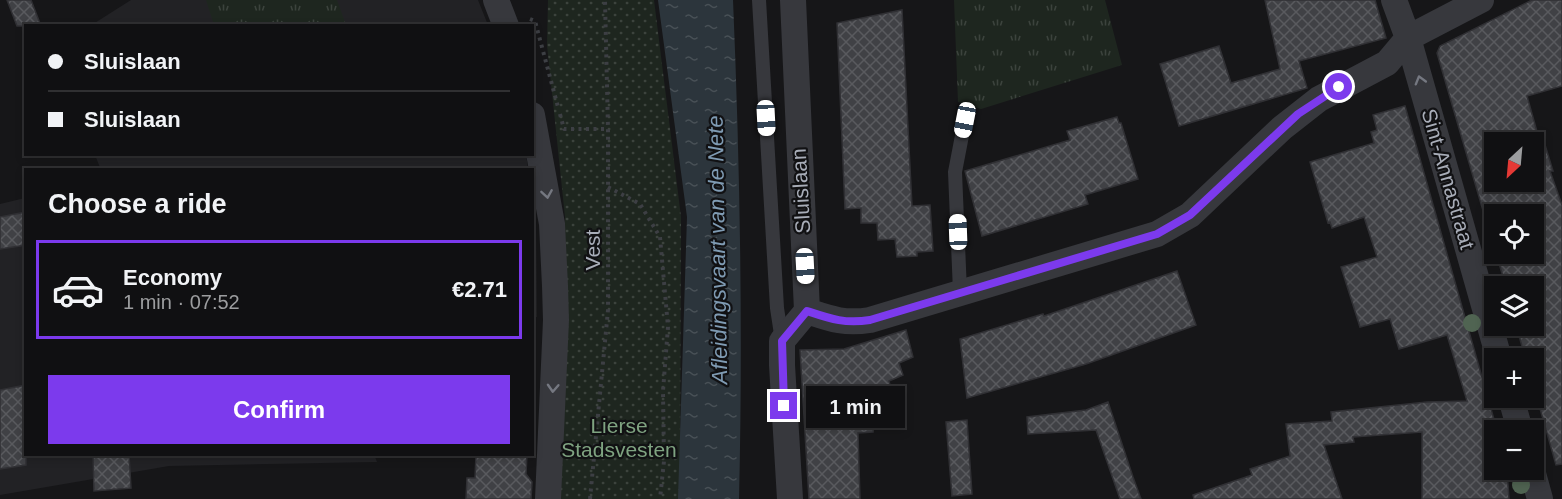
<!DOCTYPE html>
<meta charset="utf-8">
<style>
:root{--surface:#101012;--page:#19191b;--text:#f1f3f6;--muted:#9c9d9f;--line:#303032;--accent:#7c3aed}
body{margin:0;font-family:Helvetica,sans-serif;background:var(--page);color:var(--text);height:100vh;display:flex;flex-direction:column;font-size:22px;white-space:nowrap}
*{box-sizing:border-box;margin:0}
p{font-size:20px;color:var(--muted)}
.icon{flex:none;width:33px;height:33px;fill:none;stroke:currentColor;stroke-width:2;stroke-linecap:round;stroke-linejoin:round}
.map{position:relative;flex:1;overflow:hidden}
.drawer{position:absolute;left:24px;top:168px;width:510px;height:288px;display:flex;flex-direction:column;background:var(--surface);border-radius:0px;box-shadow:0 3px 9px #0003,0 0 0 2px var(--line)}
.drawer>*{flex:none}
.banner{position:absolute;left:24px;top:24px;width:510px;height:132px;border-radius:0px;box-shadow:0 3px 9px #0003,0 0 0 2px var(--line);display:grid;align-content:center;height:132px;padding:0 24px;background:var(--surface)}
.needle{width:39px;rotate:206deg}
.buttons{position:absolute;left:1484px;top:132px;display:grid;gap:12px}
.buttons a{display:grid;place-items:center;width:60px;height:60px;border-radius:0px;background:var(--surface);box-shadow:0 3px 9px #0003,0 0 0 2px var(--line);font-size:30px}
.end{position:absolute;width:27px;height:27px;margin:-14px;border:8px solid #7c3aed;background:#fff;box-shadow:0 0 0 3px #fff}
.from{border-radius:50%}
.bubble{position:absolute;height:42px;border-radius:0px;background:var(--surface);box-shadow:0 3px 9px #0003,0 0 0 2px var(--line);font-size:20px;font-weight:700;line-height:42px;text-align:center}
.car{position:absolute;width:18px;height:36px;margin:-18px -9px;border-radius:8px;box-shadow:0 0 4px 2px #0007;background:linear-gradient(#fff 24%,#345 0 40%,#fff 0 76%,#345 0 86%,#fff 0)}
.banner b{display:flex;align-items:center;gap:21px;height:57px;font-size:22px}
.banner b+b{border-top:2px solid var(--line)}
.banner i{width:15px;height:15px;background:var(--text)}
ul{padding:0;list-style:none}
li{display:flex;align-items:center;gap:18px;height:99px;margin:0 12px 9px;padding:0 12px;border:3px solid var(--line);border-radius:0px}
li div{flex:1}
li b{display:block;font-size:22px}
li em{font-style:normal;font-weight:700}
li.current{border-color:var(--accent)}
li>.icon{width:54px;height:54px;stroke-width:1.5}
h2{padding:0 24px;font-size:27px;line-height:72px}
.cta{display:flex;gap:12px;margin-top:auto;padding:12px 24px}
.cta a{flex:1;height:69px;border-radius:0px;background:var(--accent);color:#fff;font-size:24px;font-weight:700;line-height:69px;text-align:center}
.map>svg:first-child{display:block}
.built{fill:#222225}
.grass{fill:url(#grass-tufts)}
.park{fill:url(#park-dots)}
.water{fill:url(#water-ripples)}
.building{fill:url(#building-cross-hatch);stroke:#303034;stroke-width:1.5;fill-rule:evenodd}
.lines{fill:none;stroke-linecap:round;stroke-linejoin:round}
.path{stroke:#3d3f44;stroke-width:4;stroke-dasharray:3 4.5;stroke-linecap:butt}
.service{stroke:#37383d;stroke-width:14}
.minor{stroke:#37383d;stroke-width:26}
.tree{fill:#506452}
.oneway{stroke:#757881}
.route{stroke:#7c3aed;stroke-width:8}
.labels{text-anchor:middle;stroke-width:4.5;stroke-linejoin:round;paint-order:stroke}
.street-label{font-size:21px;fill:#a8adb8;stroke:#111113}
.park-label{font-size:21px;fill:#7fa381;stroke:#111113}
.water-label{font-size:22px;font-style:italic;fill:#7f9bb3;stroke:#111113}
</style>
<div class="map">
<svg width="1562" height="499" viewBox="0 0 1562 499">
<defs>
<pattern id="grass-tufts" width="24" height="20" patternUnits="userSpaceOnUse" patternTransform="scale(1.5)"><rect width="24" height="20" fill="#1e261f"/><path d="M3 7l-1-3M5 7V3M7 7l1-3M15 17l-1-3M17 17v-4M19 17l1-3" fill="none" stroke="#3c433d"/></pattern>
<pattern id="park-dots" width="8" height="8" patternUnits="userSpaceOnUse" patternTransform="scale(1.5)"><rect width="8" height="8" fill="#1e261f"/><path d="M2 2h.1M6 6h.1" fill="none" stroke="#3c433d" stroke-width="1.8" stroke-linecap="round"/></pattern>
<pattern id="water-ripples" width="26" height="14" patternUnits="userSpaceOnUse" patternTransform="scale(1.5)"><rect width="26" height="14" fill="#2c353c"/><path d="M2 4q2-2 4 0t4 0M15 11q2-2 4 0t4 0" fill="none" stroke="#485056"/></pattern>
<pattern id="building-cross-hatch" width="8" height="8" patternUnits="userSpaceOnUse" patternTransform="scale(1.5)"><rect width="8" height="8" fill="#404145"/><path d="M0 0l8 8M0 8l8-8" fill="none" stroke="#595a5e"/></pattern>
</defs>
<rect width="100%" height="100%" fill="#161618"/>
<path class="built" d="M131,0H478L488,25L90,26Z
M526,154L528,169L101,170L95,155Z
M533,197L536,222L537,317H533Z
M25,198L26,454H374L377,462L169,466L0,495V204Z"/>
<path class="grass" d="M206,0H337L346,25H214Z
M954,0H1105L1122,65L981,109L958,102Z"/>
<path class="park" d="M548,0H654L681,217L680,499H556L565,217L547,45Z"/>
<path class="water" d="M658,0H733C740,166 743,333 739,499H678L687,217Z"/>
<path class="building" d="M7,0H31L41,26H17Z
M1265,0H1375L1386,38L1299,61L1307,88L1179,126L1160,64L1219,46L1231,83L1280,69Z
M1532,0H1562V86L1527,96L1541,146L1545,145L1553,171H1550L1562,205V464L1556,465L1533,384V354L1525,356L1516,326H1533V286H1506L1496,254H1533V214H1484L1437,53L1440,46ZM1494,142H1533V182H1494Z
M902,10L912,206L930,205L933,251L917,252V256L897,257L895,239L878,240L877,223H861V208L845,209L837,23Z
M1405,106L1497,430H1494V470H1507L1509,499H1422V432L1353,437L1354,442L1324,445L1342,499H1194L1193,495L1252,475L1250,469L1290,456L1286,424L1332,421L1331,412L1427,402L1467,401L1447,335L1399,349L1390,319L1360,327L1341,267L1377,257L1364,217L1332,228L1330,222L1328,223L1310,162L1374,143L1371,132L1377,130L1373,115Z
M1117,117L1119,123H1121L1138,179L1085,195L1088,204L982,236L965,171L1070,140L1067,131Z
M26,212V245L0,249V217Z
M1177,271L1196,325L1086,364L967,398L960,339L1043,314L1044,316Z
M906,330L913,357L899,363L903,375L889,381L890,385L872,387L877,392L873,432L858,433L860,499H809L800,350L844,349Z
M26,385V465L0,469V390Z
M1108,402L1133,477L1141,499H1120L1096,430L1028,434L1027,417L1086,410Z
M967,420L972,494L952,496L946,422Z
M93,454H129L131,488L94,491Z
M476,454H527L526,474L532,482L531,499H466L467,478H475Z"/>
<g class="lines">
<path class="path" d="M530,19L535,21L558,107
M560,114L564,129H608
M608,187L640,204L660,237L668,327L663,391L664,461L660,499
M590,499L608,310V129L605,0"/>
<path class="service" d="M759,0L777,308L782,341
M960,292L955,172L965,120"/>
<path class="minor" d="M496,0L506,26
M1394,0L1408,38L1499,358
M532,115L552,224L555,286L556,320L548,499
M807,311C831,319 844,324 870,320L1157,234L1190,215L1282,128L1319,99L1387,63L1408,38L1481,0
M1511,398L1520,430
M1532,470L1540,499
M790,499L782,365V341L807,311L793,0"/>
</g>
<g class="tree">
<circle cx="1472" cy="323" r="9"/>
<circle cx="1521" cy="485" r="9"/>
</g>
<defs><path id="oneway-chevron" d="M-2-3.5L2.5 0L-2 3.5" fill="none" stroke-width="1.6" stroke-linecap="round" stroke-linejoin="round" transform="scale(1.5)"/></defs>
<g class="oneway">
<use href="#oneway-chevron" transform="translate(1420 80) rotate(-106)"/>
<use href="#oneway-chevron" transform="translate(547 194) rotate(81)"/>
<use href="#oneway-chevron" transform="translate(553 388) rotate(93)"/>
</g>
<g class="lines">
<path class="route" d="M784,406L782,341L807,311C831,319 845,324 870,320L1157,234L1190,215L1298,114L1339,87"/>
</g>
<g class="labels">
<g class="street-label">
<text transform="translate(1448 179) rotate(74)" y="7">Sint-Annastraat</text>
<text transform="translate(801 191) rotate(-93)" y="7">Sluislaan</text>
<text transform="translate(593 250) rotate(-90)" y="7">Vest</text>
</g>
<g class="park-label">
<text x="619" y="433">Lierse<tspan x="619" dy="24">Stadsvesten</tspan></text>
</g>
<g class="water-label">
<text transform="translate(717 250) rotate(-91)" y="8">Afleidingsvaart van de Nete</text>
</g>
</g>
</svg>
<div class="buttons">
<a><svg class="needle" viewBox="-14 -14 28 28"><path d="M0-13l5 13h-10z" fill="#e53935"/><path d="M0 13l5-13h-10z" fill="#9c9d9f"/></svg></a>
<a><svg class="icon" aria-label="locate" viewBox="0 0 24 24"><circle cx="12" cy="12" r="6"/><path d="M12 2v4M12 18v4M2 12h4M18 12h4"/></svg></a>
<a><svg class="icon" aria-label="layers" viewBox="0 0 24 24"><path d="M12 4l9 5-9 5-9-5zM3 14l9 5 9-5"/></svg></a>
<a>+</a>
<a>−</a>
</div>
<i class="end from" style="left:1339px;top:87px"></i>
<i class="end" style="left:784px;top:406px"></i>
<div class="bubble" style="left:806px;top:386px;width:99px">1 min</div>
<i class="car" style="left:766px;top:118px;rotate:177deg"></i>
<i class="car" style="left:965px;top:120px;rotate:191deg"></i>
<i class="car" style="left:958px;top:232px;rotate:358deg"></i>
<i class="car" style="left:805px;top:266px;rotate:177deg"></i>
<div class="banner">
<b><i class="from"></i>Sluislaan</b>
<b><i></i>Sluislaan</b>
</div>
<section class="drawer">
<h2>Choose a ride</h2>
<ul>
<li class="current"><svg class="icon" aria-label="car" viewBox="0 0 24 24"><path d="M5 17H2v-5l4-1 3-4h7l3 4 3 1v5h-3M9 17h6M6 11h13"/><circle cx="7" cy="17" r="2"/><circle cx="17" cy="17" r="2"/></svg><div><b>Economy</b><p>1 min · 07:52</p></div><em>€2.71</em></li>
</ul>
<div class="cta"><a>Confirm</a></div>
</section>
</div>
